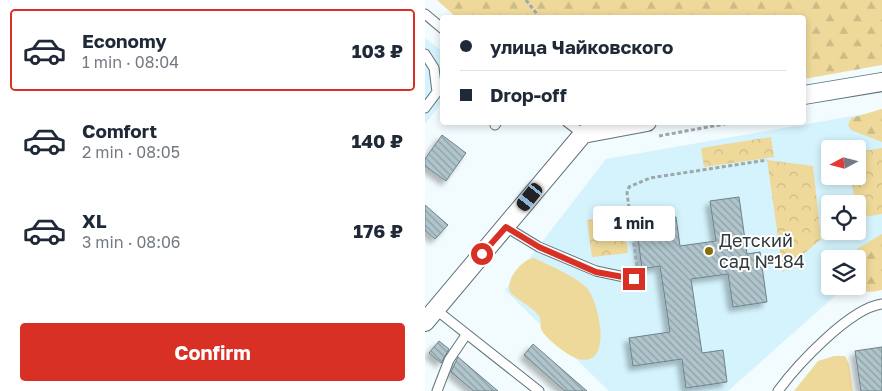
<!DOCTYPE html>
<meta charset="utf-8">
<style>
:root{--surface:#fff;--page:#f2f2f3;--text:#1f2937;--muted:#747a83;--line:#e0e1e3;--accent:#d93025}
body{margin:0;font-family:"Golos Text",sans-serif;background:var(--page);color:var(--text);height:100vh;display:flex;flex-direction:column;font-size:19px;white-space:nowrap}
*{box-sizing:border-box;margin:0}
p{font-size:16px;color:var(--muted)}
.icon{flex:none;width:28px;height:28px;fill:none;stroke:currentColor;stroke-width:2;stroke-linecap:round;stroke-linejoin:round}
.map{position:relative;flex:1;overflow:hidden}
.panel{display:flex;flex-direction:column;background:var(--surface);width:425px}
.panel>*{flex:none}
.guide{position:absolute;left:15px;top:15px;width:366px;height:110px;border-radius:5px;box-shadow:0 2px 8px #0003;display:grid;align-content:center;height:110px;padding:0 20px;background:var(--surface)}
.needle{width:32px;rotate:263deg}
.fabs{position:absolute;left:396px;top:140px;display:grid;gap:10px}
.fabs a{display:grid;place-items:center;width:45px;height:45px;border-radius:5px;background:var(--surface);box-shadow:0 2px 8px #0003;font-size:25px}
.end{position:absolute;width:22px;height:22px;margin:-11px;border:6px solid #d93025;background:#fff;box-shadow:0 0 0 2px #fff}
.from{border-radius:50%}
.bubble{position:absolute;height:35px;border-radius:5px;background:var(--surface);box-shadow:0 2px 8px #0003;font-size:16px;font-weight:700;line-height:35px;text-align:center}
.car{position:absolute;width:15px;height:30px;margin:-15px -8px;border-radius:6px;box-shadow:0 0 4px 1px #0007;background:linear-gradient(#222 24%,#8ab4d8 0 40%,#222 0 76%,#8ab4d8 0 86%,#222 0)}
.guide b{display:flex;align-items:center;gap:18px;height:48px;font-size:19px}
.guide b+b{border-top:1px solid var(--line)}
.guide i{width:12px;height:12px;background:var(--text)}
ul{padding:9px 0 0;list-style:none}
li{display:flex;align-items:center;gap:15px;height:82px;margin:0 10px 8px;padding:0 10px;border:2px solid transparent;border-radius:5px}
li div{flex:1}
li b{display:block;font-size:19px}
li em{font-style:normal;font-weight:700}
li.current{border-color:var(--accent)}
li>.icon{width:45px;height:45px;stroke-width:1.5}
.cta{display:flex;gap:10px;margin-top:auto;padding:10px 20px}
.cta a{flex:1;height:58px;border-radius:5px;background:var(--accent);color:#fff;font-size:20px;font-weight:700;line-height:58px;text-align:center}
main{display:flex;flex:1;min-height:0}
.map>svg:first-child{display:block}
.built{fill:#d4f3fd;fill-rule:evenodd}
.green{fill:#efd99a}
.forest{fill:url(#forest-firs)}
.park{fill:url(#park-crowns)}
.building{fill:url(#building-back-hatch);stroke:#6e8289;filter:url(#shadow)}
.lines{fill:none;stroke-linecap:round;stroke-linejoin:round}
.lane-casing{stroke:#60737a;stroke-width:11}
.street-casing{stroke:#60737a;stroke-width:20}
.path{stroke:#9ea7aa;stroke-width:3;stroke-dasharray:4 2.5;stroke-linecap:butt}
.lane{stroke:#fff;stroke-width:9}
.street{stroke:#fff;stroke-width:18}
.route{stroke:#d93025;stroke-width:6}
.poi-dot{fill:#876d0b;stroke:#fff;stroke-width:2}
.labels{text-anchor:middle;stroke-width:4;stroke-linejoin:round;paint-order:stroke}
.poi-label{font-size:18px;fill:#313a3d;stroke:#fff;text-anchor:start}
</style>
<main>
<section class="panel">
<ul>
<li class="current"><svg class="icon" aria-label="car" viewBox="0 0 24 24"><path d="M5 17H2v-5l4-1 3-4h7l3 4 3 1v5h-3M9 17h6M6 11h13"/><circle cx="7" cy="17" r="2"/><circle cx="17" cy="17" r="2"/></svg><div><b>Economy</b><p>1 min · 08:04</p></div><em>103 ₽</em></li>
<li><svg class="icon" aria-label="car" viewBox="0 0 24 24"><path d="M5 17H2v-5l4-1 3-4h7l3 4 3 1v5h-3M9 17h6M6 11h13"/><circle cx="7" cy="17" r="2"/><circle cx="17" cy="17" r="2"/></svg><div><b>Comfort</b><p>2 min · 08:05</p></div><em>140 ₽</em></li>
<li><svg class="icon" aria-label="car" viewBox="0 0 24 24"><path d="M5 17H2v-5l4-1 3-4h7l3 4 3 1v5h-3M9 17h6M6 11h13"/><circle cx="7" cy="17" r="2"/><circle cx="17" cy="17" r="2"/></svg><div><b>XL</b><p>3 min · 08:06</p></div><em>176 ₽</em></li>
</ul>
<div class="cta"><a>Confirm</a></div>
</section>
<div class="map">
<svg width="457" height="391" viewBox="0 0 457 391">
<defs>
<pattern id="forest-firs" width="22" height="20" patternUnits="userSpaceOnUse" patternTransform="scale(1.25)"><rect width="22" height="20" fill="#efd99a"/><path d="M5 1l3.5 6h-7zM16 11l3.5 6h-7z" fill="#cdbb86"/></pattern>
<pattern id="park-crowns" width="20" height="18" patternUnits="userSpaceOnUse" patternTransform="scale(1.25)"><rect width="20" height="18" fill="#efd99a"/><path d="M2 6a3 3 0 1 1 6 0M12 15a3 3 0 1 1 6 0" fill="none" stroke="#cdbb86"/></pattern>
<pattern id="building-back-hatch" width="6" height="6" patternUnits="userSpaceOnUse" patternTransform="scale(1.25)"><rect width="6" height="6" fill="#afc4cb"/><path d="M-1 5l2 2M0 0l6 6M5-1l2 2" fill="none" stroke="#8fa0a6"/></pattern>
<filter id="shadow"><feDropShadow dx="-4.5" dy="4.5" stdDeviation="2.5" flood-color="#0004"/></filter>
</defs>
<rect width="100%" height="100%" fill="#f2fbfe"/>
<path class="built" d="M0,38L18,52L17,102L0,124Z
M457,111V255L432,259H405V286H421L303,391H184L80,290L181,159ZM405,149H432V176H405ZM405,204H432V231H405Z"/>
<path class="green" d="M109,258C125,266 149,275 162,288C174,302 189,368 153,359C143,356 123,340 117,331C114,326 117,320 114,316C107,306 93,301 85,292C80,280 97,259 109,258Z
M409,356H420L424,364L428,391H369L393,361Z"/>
<path class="forest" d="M12,0H457V65L379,79V18L31,17Z
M457,109V142L426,130L423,125L426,118Z
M457,234V290C447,292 437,294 429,286H432V259H426L432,249Z"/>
<path class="park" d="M346,137L349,157L279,167L276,148Z
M457,148V214L433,218L432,204H430L426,176H432L433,152Z
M342,160L388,166L396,239L358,272Z
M198,215L203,253L167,257L162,220Z"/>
<path class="building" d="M17,135L41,153L21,181L0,166V159Z
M314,197L322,254L335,252L342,302L308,307L303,274L266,279L277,353L298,350L302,382L261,388L257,359L208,366L204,338L245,332L235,266L217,269L211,223L251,217L255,246L291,241L285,201Z
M0,205L23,225L10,239L0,230Z
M14,341L24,349L16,363L4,353Z
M108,344L162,391H140L99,355Z
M457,347V391H436L430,351Z
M33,357L73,391H49L26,372Z"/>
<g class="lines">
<g class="lane-casing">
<path id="lane" d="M0,14L18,29
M0,54L9,68L12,92L0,108
M142,122L158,134
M70,125L72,122
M81,227L114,247L171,271L209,279
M10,309L114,391
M12,391L24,360L41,335
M353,391C372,365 425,308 457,304"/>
</g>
<g class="street-casing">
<path id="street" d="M379,95L457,82
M0,322L158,134L222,122"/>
</g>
<path class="path" d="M101,0L115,18
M234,136L310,122
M212,266L202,193L204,187L225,178L342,160"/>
<use href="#lane" class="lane"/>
<use href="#street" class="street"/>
</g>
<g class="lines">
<path class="route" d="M57,254L81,227L114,247L171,272L209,279"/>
</g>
<circle class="poi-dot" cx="284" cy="251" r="5"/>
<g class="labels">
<g class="poi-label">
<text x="294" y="247">Детский<tspan x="294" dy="21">сад №184</tspan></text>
</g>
</g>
</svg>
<div class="fabs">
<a><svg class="needle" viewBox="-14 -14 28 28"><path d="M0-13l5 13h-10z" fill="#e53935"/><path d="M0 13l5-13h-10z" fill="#747a83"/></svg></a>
<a><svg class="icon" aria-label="locate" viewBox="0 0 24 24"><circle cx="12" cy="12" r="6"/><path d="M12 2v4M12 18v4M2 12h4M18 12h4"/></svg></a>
<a><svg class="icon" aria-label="layers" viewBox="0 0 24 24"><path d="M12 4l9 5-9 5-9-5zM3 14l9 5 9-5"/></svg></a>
</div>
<i class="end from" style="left:57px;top:254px"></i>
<i class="end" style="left:209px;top:279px"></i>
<div class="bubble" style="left:168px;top:206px;width:82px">1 min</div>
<i class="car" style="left:105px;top:197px;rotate:219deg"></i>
<div class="guide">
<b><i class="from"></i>улица Чайковского</b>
<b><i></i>Drop-off</b>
</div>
</div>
</main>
